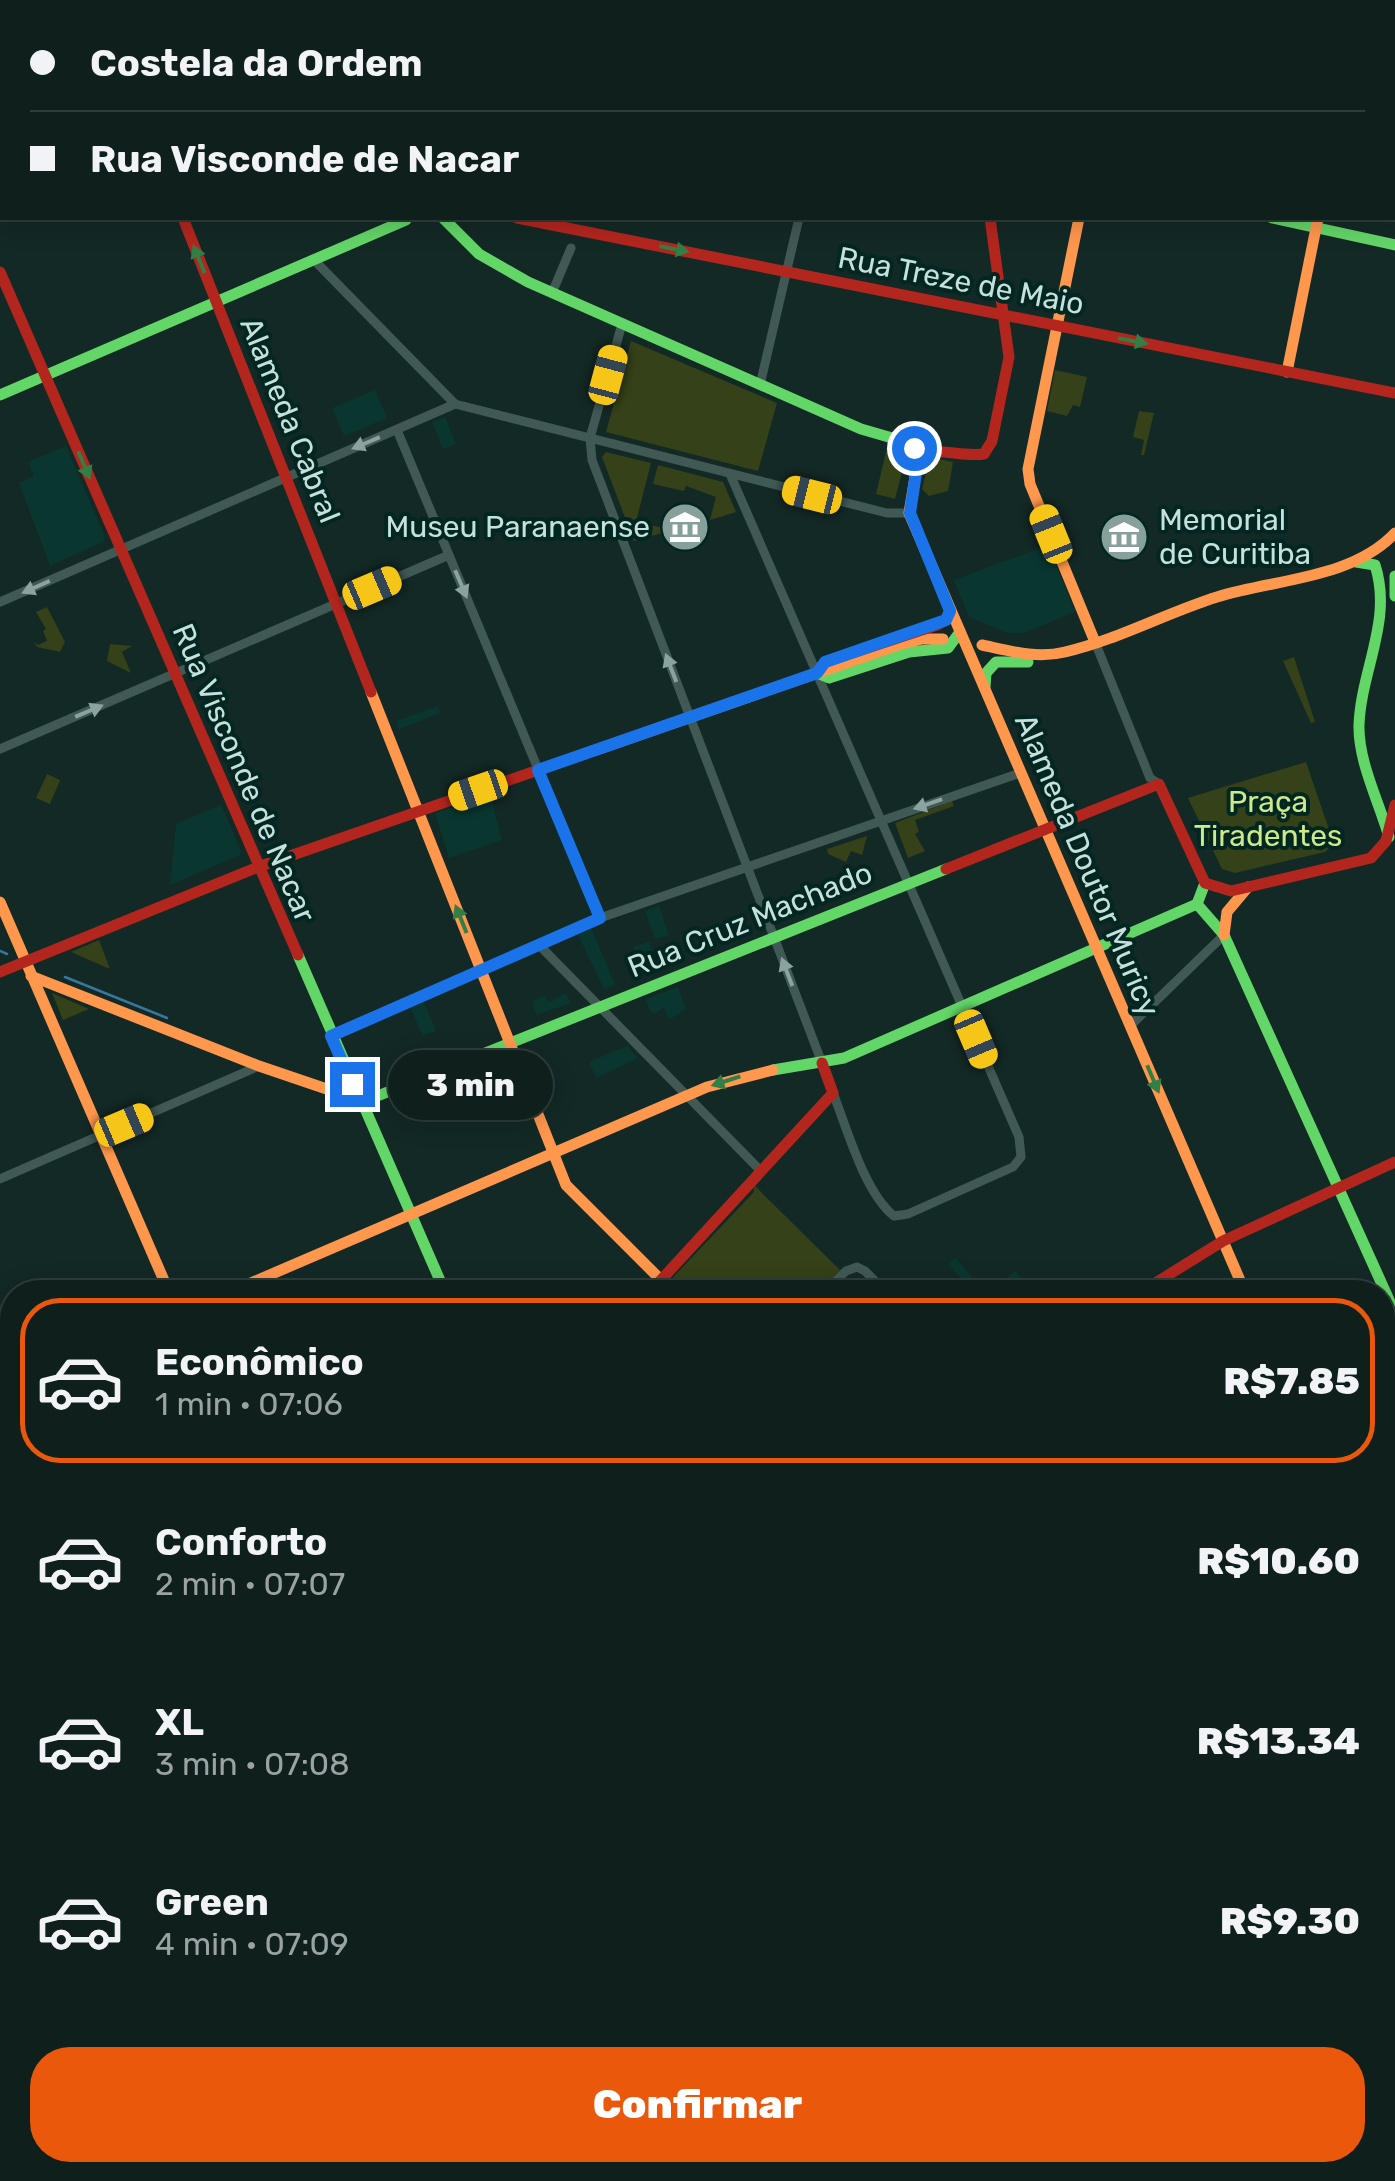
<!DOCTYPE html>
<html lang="pt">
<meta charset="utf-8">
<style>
:root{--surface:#0e1f1c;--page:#1c2c29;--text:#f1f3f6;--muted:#9ba2a3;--line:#2e3d3b;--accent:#ea580c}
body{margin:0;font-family:Rubik,sans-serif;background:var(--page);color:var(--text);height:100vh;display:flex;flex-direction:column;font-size:38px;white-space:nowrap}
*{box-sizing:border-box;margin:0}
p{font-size:32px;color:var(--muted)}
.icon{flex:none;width:55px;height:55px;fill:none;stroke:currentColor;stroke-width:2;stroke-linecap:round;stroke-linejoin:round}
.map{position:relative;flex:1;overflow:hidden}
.panel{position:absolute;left:0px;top:1280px;width:1395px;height:902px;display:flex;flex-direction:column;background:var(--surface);border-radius:40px 40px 0 0;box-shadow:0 5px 25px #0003,0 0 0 2px var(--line)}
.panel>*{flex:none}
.banner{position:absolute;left:0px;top:0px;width:1395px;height:220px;box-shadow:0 5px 25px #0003,0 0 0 2px var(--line);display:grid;align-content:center;height:220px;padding:0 30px;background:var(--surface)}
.end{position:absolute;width:45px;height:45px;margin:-22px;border:12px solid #1a73e8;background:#fff;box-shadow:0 0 0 5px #fff}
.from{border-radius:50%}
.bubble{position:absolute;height:70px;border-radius:35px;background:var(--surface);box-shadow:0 5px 25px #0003,0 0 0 2px var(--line);font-size:32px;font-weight:800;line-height:70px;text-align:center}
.car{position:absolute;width:30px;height:60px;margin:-30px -15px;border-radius:12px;box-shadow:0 0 8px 2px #0007;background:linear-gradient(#f5c518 24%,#345 0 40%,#f5c518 0 76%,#345 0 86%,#f5c518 0)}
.banner b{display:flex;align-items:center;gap:35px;height:95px;font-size:38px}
.banner b+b{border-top:2px solid var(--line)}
.banner i{width:25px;height:25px;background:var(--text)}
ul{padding:18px 0 0;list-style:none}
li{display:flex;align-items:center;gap:30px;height:165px;margin:0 20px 15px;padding:0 10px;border:5px solid transparent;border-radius:40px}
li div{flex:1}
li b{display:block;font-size:38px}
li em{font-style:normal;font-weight:800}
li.current{border-color:var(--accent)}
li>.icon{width:90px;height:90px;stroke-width:1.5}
.button{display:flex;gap:20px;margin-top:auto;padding:20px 30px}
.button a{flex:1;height:115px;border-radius:40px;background:var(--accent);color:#fff;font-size:40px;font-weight:800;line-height:115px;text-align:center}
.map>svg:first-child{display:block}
.built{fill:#093730}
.green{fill:#354118}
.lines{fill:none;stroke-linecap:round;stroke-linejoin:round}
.stream{stroke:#39769e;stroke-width:2.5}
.street{stroke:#415955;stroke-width:9}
.fast{stroke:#63d668;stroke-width:11}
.slow{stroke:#ff974d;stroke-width:11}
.jam{stroke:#b3261e;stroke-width:11}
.oneway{fill:#327e45}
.oneway2{fill:#8ba39f}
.route{stroke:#1a73e8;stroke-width:12}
.labels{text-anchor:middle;stroke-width:8;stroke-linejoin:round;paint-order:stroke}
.street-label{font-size:30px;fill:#c7e0db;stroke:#002722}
.poi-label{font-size:30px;fill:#c7e0db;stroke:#002722;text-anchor:start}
.park-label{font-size:30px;fill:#cfe888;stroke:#002722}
</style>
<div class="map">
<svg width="1395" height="2181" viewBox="0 0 1395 2181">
<rect width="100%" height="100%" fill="#132925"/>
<path class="built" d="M375,390L387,418L344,436L332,408Z
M445,417L456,444L443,449L432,422Z
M66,446L105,537L103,542L50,566L19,483L34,476L28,462Z
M1048,545L1075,612L1024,633H1007L969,617L954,580Z
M438,706L440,713L399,729L396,721Z
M490,794L502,840L449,858L435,813Z
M221,805L241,851L240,855L170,885L176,824Z
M659,906L669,935L655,939L645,911Z
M592,929L615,985L604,989L578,935Z
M649,942L658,968L643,974L633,947Z
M678,987L686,1009L669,1020L664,1007L655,1014L650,1011L645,999Z
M565,993L571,1003L536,1015L532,1001L545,996L549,1002Z
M424,1002L436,1031L422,1036L411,1008Z
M627,1046L638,1058L596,1078L589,1062Z
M955,1258L985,1291L983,1292H974L948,1264Z
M1015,1271L1035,1292H989L1011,1274Z
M1386,2059L1395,2080V2138L1383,2143L1382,2061Z"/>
<path class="green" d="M631,341L777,403L758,471L606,432Z
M1055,370L1087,377L1080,407L1073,405L1067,416L1047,411Z
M1139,411L1154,413L1144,455H1141L1144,440L1133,437Z
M887,448L907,453L895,499L876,494Z
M606,452L651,463L636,522L673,530L634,541L602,457Z
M930,457L953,462L948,491L929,496L922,489Z
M658,465L723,482L736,512L710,520L716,497L686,486L684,491L653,484Z
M47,607L65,642L60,652L37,647L34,642L38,645L47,641L43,631L46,629L36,612Z
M110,644L132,646L122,652L131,673L107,661Z
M1294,657L1315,722L1311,723L1283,661Z
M70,757L50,804L36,798L47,774L60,780Z
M1306,762L1334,844L1325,852L1235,873L1222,869L1188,798Z
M952,801L954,806L915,820L919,832L915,834L925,851L908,858L895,823Z
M867,836L862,855L851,851L846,862L828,854L827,849Z
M99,940L110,969L71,952Z
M52,993L89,1009L63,1020Z
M753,1184L840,1270L817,1292H659L754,1192Z"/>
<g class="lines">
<path class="stream" d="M0,951L7,954
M65,977L167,1018"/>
<path class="street" d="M751,0L762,2
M325,2V0
M467,2V0
M847,2L848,0
M0,96L2,98
M1392,145L1395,146
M0,215L2,214
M313,259L455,404L887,513H909
M552,293L571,248
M622,324L590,438L592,460L822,1063
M760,385L799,218
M397,430L600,918
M730,474L1019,1137L1021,1157L1013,1167L908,1214L894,1216C864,1192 847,1128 833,1093
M0,602L455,404
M1095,642L1150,778L1159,784
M0,749L449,555
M539,945L761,1171
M1130,1026L1224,935
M331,1035L600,918L1020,773
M0,1179L259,1066
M824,1292L846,1271L857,1267L865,1271L886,1292
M1382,1332L1395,1327
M0,1347L12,1376
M1382,1488L1395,1483
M0,2082L12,2106
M45,2170L50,2181
M844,2170L849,2181"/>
<path class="fast" d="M288,0L299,2
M960,0V2
M443,218L479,254L528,282L861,429L906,442L919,453
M1272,218L1395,245
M0,395L406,220
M1356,562L1375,565C1393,620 1361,670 1359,725C1358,761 1379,802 1389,837
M1395,576V596
M817,673L829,678L909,652L948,648L960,632
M985,687L986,673L996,662H1028
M1197,904L1224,935L1395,1313
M298,955L445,1292
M773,1070L844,1058L1197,904L1205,883
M359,1100L380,1095L946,869
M0,1951L12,1963
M1382,2032L1395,2027
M1184,2170L1189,2181"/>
<path class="slow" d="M672,2L673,0
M1124,2L1125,0
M1362,2L1363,0
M1079,218L1028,469L1030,484L1095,642
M1287,372L1318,218
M919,453L909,513L1245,1292
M982,645C1010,651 1037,659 1065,652C1117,640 1166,613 1217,597C1275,579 1352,579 1395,533
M371,692L566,1185L661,1280
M596,750L898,645L922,639H943
M0,902L169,1292
M1224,935L1227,912L1248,887
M31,976L259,1066L359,1100
M230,1292L707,1087L773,1070
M1382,1610L1395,1639
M1382,1737L1395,1732
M1382,1862L1395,1892
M220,2170L232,2181
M1018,2170L1023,2181
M247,2181L258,2170
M379,2181L405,2170"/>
<path class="jam" d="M235,0L237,2
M183,218L371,692
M517,218L1395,393
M0,272L298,955
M919,453C941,448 962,457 984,454L992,441L1009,357L990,218
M818,672L825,662L937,625L946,620L950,611
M946,869L1159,784L1205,883
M1205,883L1231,891L1371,858L1386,841L1395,805
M0,972L258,867L596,750
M650,1292L833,1093L822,1063
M1141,1292L1223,1241L1395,1162
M0,1392L12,1387
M0,1610L12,1605
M0,1708L12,1721
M0,2046L12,2033
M1382,2052L1395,2047
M447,2170L451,2181
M664,2170L669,2181
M342,2181L368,2170
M1038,2181L1064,2170
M1085,2181L1110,2170"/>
</g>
<defs><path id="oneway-solid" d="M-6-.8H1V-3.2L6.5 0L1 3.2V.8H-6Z" transform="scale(2.5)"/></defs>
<g class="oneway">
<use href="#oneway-solid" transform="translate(674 249) rotate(11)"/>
<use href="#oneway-solid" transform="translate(199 259) rotate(-112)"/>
<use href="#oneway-solid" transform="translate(1133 341) rotate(11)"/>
<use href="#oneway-solid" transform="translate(84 465) rotate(67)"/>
<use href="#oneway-solid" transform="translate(461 919) rotate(-112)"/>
<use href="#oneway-solid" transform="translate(1153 1079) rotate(67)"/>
<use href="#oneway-solid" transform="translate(726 1081) rotate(162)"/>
</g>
<g class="oneway2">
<use href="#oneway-solid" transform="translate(366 443) rotate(157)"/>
<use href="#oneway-solid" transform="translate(461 584) rotate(67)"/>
<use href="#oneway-solid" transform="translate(36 587) rotate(156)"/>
<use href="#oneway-solid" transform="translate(671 668) rotate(-111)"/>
<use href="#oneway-solid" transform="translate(89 711) rotate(-23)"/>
<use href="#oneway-solid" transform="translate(928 804) rotate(161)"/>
<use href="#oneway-solid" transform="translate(787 972) rotate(-111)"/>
</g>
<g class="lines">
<path class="route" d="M352,1084L331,1036L600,918L538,770L817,673L825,662L946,620L950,611L910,513L919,453L914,448"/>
</g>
<defs>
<g id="museum-disc" transform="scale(2.5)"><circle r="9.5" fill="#88a09b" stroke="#002722"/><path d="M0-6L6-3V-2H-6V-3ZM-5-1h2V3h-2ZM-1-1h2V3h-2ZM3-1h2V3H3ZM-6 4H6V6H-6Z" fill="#fff"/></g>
</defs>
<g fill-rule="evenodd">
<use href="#museum-disc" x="685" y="527"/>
<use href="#museum-disc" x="1124" y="537"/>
</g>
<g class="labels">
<g class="street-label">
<text transform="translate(961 281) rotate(11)" y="10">Rua Treze de Maio</text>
<text transform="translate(290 420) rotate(68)" y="10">Alameda Cabral</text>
<text transform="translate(244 773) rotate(67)" y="10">Rua Visconde de Nacar</text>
<text transform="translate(1087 865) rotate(67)" y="10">Alameda Doutor Muricy</text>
<text transform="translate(750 920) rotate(-22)" y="10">Rua Cruz Machado</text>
</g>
<g class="poi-label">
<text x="1159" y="530">Memorial<tspan x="1159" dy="34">de Curitiba</tspan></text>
<text x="650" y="537" text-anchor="end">Museu Paranaense</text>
</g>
<g class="park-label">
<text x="1268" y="812">Praça<tspan x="1268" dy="34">Tiradentes</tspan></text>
</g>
</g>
</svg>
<i class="end from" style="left:914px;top:448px"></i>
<i class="end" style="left:352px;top:1084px"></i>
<div class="bubble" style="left:388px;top:1050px;width:165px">3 min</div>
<i class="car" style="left:608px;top:375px;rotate:15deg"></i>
<i class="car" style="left:812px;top:495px;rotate:284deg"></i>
<i class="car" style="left:1051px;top:534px;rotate:338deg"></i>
<i class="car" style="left:372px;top:588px;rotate:67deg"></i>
<i class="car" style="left:478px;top:790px;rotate:251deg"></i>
<i class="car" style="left:976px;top:1039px;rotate:157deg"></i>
<i class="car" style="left:124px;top:1125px;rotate:67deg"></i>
<div class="banner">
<b><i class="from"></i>Costela da Ordem</b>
<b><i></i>Rua Visconde de Nacar</b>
</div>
<section class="panel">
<ul>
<li class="current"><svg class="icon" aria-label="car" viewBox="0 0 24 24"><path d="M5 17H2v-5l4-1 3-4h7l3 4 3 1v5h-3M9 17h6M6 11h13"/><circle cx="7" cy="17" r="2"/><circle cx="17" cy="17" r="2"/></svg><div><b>Econômico</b><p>1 min · 07:06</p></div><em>R$7.85</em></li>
<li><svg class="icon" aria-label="car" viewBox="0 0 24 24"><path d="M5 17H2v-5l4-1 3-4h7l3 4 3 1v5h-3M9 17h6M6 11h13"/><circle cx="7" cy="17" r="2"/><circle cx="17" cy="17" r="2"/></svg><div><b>Conforto</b><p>2 min · 07:07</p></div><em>R$10.60</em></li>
<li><svg class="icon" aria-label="car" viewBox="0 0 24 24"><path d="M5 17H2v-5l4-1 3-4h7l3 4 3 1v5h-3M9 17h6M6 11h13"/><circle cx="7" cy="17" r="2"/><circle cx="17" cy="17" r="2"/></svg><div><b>XL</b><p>3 min · 07:08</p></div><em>R$13.34</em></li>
<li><svg class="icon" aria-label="car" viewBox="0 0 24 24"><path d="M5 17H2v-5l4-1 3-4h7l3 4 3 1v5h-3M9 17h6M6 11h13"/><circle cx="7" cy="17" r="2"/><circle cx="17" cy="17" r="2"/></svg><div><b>Green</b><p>4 min · 07:09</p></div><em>R$9.30</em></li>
</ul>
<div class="button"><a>Confirmar</a></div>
</section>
</div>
